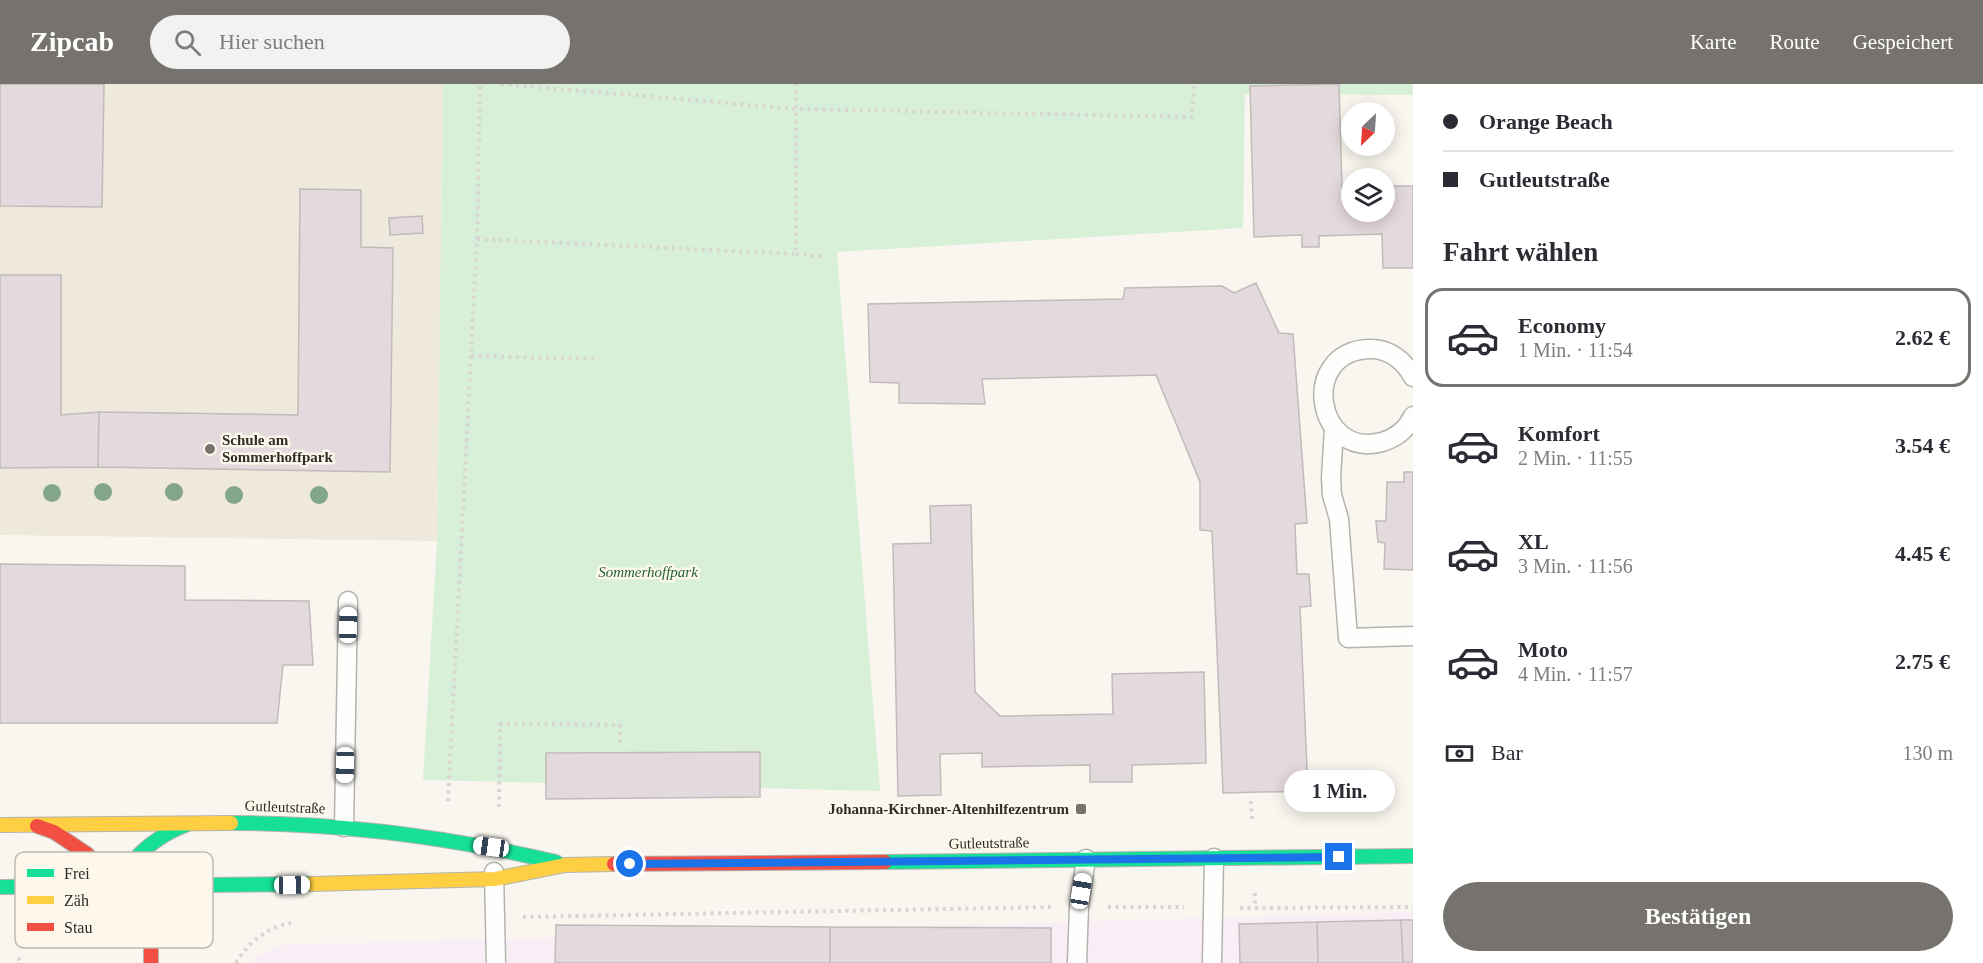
<!DOCTYPE html>
<html lang="de">
<meta charset="utf-8">
<style>
:root{--surface:#fff;--page:#f2f2f3;--text:#2b2b33;--muted:#7c7c81;--line:#e1e1e2;--accent:#76736e}
body{margin:0;font-family:"Times New Roman",serif;background:var(--page);color:var(--text);height:100vh;display:flex;flex-direction:column;font-size:22px;white-space:nowrap}
*{box-sizing:border-box;margin:0}
p{font-size:20px;color:var(--muted)}
.icon{flex:none;width:33px;height:33px;fill:none;stroke:currentColor;stroke-width:2;stroke-linecap:round;stroke-linejoin:round}
.map{position:relative;flex:1;overflow:hidden}
.sheet{display:flex;flex-direction:column;background:var(--surface);width:570px}
.sheet>*{flex:none}
.banner{display:grid;align-content:center;height:132px;padding:0 30px;background:var(--surface)}
.needle{width:39px;rotate:205deg}
.fabs{position:absolute;left:1341px;top:18px;display:grid;gap:12px}
.fabs a{display:grid;place-items:center;width:54px;height:54px;border-radius:50%;background:var(--surface);box-shadow:0 3px 15px #0003;font-size:30px}
.end{position:absolute;width:27px;height:27px;margin:-14px;border:8px solid #1a73e8;background:#fff;box-shadow:0 0 0 3px #fff}
.from{border-radius:50%}
.bubble{position:absolute;height:42px;border-radius:21px;background:var(--surface);box-shadow:0 3px 15px #0003;font-size:20px;font-weight:700;line-height:42px;text-align:center}
.car{position:absolute;width:18px;height:36px;margin:-18px -9px;border-radius:8px;box-shadow:0 0 4px 2px #0007;background:linear-gradient(#fff 24%,#345 0 40%,#fff 0 76%,#345 0 86%,#fff 0)}
.banner b{display:flex;align-items:center;gap:21px;height:57px;font-size:22px}
.banner b+b{border-top:2px solid var(--line)}
.banner i{width:15px;height:15px;background:var(--text)}
ul{padding:0;list-style:none}
li{display:flex;align-items:center;gap:18px;height:99px;margin:0 12px 9px;padding:0 18px;border:3px solid transparent;border-radius:18px}
li div{flex:1}
li b{display:block;font-size:22px}
li em{font-style:normal;font-weight:700}
li.current{border-color:var(--accent)}
li>.icon{width:54px;height:54px;stroke-width:1.5}
h2{padding:0 30px;font-size:27px;line-height:72px}
.pay{display:flex;align-items:center;gap:15px;height:66px;padding:0 30px;font-size:22px}
.pay p{margin-inline-start:auto}
.action{display:flex;gap:12px;margin-top:auto;padding:12px 30px}
.action a{flex:1;height:69px;border-radius:36px;background:var(--accent);color:#fff;font-size:24px;font-weight:700;line-height:69px;text-align:center}
header{display:flex;align-items:center;gap:36px;box-sizing:border-box;height:84px;padding:0 30px;background:var(--accent);color:#fff}
header strong{font-size:28px}
nav{display:flex;gap:33px;margin-inline-start:auto;font-size:21px}
.search{width:420px;height:54px;background:var(--page);display:flex;align-items:center;gap:15px;box-sizing:border-box;padding:0 21px;border-radius:33px;color:var(--muted);font-size:22px}
main{display:flex;flex:1;min-height:0}
.map>svg:first-child{display:block}
.built{fill:#efe8dc}
.industrial{fill:#f9eef5}
.green{fill:#d9f0d8}
.building{fill:#e4d9dc;stroke:#bfbcba;stroke-width:1.5}
.lines{fill:none;stroke-linecap:round;stroke-linejoin:round}
.lane-casing{stroke:#b5b3ae;stroke-width:21}
.fast-casing{stroke:#b5b3ae;stroke-width:16}
.slow-casing{stroke:#b5b3ae;stroke-width:16}
.jam-casing{stroke:#b5b3ae;stroke-width:16}
.path{stroke:#d7d6d4;stroke-width:4;stroke-dasharray:3 4.5;stroke-linecap:butt}
.lane{stroke:#fefefd;stroke-width:18}
.fast{stroke:#16e098;stroke-width:14}
.slow{stroke:#ffcf43;stroke-width:14}
.jam{stroke:#f24e42;stroke-width:14}
.tree{fill:#83a688}
.route{stroke:#1a73e8;stroke-width:8}
.poi-dot{fill:#76736e;stroke:#fdf8eb;stroke-width:2}
.labels{text-anchor:middle;stroke-width:5;stroke-linejoin:round;paint-order:stroke}
.poi-label{font-size:15px;font-weight:bold;fill:#2f2d28;stroke:#fdf8eb;text-anchor:start}
.park-label{font-size:15px;font-style:italic;fill:#226433;stroke:#fdf8eb}
.street-label{font-size:15px;fill:#2f2d28;stroke:#fdf8eb}
.key{fill:#fdf8eb;stroke:#bfbbb0;stroke-width:1.5}
.key-label{font-size:16px;fill:#2f2d28}
</style>
<header>
<strong>Zipcab</strong>
<div class="search"><svg class="icon" aria-label="search" viewBox="0 0 24 24"><circle cx="10" cy="10" r="6"/><path d="M15 15l6 6"/></svg>Hier suchen</div>
<nav><a>Karte</a><a>Route</a><a>Gespeichert</a></nav>
</header>
<main>
<div class="map">
<svg width="1413" height="879" viewBox="0 0 1413 879">
<rect width="100%" height="100%" fill="#f9f6ef"/>
<path class="built" d="M0,0H443L437,457L0,451Z"/>
<path class="industrial" d="M1413,828V879H252L257,872L282,861Z"/>
<path class="green" d="M443,0H1413V11L1245,10L1243,144L837,168L880,707L423,696L437,457Z"/>
<path class="building" d="M0,0H104L102,123L0,122Z
M1339,0L1342,103H1352V128H1384V102H1413V184H1383L1382,150L1319,152V163H1302V151L1254,153L1250,2Z
M300,105L361,106V163L393,164L390,388L98,383L99,328L298,331Z
M422,132L423,149L390,151L389,134Z
M0,191H61V331L99,328L98,383L0,384Z
M1256,199L1279,249L1293,250L1307,439L1295,440L1297,490H1309L1311,522L1300,523L1308,707L1223,709L1212,447L1200,446V398L1156,291L982,295L985,320L899,319V299L870,298L868,220L1123,215L1125,204L1222,202L1234,209Z
M1404,388H1413V486L1384,485L1385,459L1378,458L1376,437H1386L1387,398H1404Z
M971,421L975,608L1000,632L1113,630L1112,590L1204,588L1206,679L1132,681V698H1090V681L982,683V669L940,670L941,711L898,712L893,460L931,459L930,422Z
M0,480L185,482V516L309,517L313,581H283L277,639H0Z
M760,668V713L546,715V669Z
M1401,836H1413V878H1403Z
M1401,836L1403,879H1318L1317,838Z
M1317,838L1318,879H1240L1239,840Z
M556,841L830,843V879H555Z
M830,843L1051,844V879H830Z"/>
<g class="lines">
<g class="lane-casing">
<path id="lane" d="M1413,293C1404,276 1388,264 1369,265C1298,268 1316,376 1382,358C1396,354 1407,345 1413,332
M1334,344L1331,394L1332,411L1339,435L1348,554L1413,552
M344,743L348,517
M494,788L496,879
M1077,879L1079,823L1086,775
M1212,879L1214,774"/>
</g>
<g class="fast-casing">
<path id="fast" d="M231,739C341,739 449,753 556,778
M885,778L1413,772
M0,803L311,800
M91,852C113,801 133,760 188,740"/>
</g>
<g class="slow-casing">
<path id="slow" d="M0,741L231,739
M311,800L495,795L565,781L614,780"/>
</g>
<g class="jam-casing">
<path id="jam" d="M37,742L54,748L87,770L136,826L151,850V879
M614,780L885,778"/>
</g>
<path class="path" d="M501,0L798,25L1192,33L1194,0
M477,155L796,170V0
M796,170L826,173
M471,272L599,275
M448,717L477,155L480,0
M1251,717L1252,739
M499,723L500,640L620,641V663
M1255,809V824
M1108,823H1184
M1240,824L1413,823
M523,833L1052,823
M26,837L27,857
M18,874L22,879
M236,879C248,859 267,843 291,839"/>
<use href="#lane" class="lane"/>
<use href="#fast" class="fast"/>
<use href="#slow" class="slow"/>
<use href="#jam" class="jam"/>
</g>
<g class="tree">
<circle cx="103" cy="408" r="9"/>
<circle cx="174" cy="408" r="9"/>
<circle cx="52" cy="409" r="9"/>
<circle cx="234" cy="411" r="9"/>
<circle cx="319" cy="411" r="9"/>
</g>
<g class="lines">
<path class="route" d="M630,780L1339,773"/>
</g>
<g class="poi-dot">
<circle cx="210" cy="365" r="6"/>
<rect x="1075" y="719" width="12" height="12" rx="3"/>
</g>
<g class="labels">
<g class="poi-label">
<text x="222" y="361">Schule am<tspan x="222" dy="17">Sommerhoffpark</tspan></text>
<text x="1069" y="730" text-anchor="end">Johanna-Kirchner-Altenhilfezentrum</text>
</g>
<g class="park-label">
<text x="648" y="493">Sommerhoffpark</text>
</g>
<g class="street-label">
<text transform="translate(285 723) rotate(2)" y="5">Gutleutstraße</text>
<text transform="translate(989 759) rotate(-1)" y="5">Gutleutstraße</text>
</g>
</g>
<rect x="15" y="768" width="198" height="96" rx="9" class="key"/>
<rect x="27" y="785" width="27" height="8" fill="#16e098"/>
<rect x="27" y="812" width="27" height="8" fill="#ffcf43"/>
<rect x="27" y="839" width="27" height="8" fill="#f24e42"/>
<g class="key-label">
<text x="64" y="795">Frei</text>
<text x="64" y="822">Zäh</text>
<text x="64" y="849">Stau</text>
</g>
</svg>
<div class="fabs">
<a><svg class="needle" viewBox="-14 -14 28 28"><path d="M0-13l5 13h-10z" fill="#e53935"/><path d="M0 13l5-13h-10z" fill="#7c7c81"/></svg></a>
<a><svg class="icon" aria-label="layers" viewBox="0 0 24 24"><path d="M12 4l9 5-9 5-9-5zM3 14l9 5 9-5"/></svg></a>
</div>
<i class="end from" style="left:630px;top:780px"></i>
<i class="end" style="left:1339px;top:773px"></i>
<div class="bubble" style="left:1284px;top:686px;width:111px">1 Min.</div>
<i class="car" style="left:348px;top:541px;rotate:1deg"></i>
<i class="car" style="left:345px;top:681px;rotate:181deg"></i>
<i class="car" style="left:491px;top:763px;rotate:278deg"></i>
<i class="car" style="left:292px;top:801px;rotate:89deg"></i>
<i class="car" style="left:1081px;top:807px;rotate:9deg"></i>
</div>
<section class="sheet">
<div class="banner">
<b><i class="from"></i>Orange Beach</b>
<b><i></i>Gutleutstraße</b>
</div>
<h2>Fahrt wählen</h2>
<ul>
<li class="current"><svg class="icon" aria-label="car" viewBox="0 0 24 24"><path d="M5 17H2v-5l4-1 3-4h7l3 4 3 1v5h-3M9 17h6M6 11h13"/><circle cx="7" cy="17" r="2"/><circle cx="17" cy="17" r="2"/></svg><div><b>Economy</b><p>1 Min. · 11:54</p></div><em>2.62 €</em></li>
<li><svg class="icon" aria-label="car" viewBox="0 0 24 24"><path d="M5 17H2v-5l4-1 3-4h7l3 4 3 1v5h-3M9 17h6M6 11h13"/><circle cx="7" cy="17" r="2"/><circle cx="17" cy="17" r="2"/></svg><div><b>Komfort</b><p>2 Min. · 11:55</p></div><em>3.54 €</em></li>
<li><svg class="icon" aria-label="car" viewBox="0 0 24 24"><path d="M5 17H2v-5l4-1 3-4h7l3 4 3 1v5h-3M9 17h6M6 11h13"/><circle cx="7" cy="17" r="2"/><circle cx="17" cy="17" r="2"/></svg><div><b>XL</b><p>3 Min. · 11:56</p></div><em>4.45 €</em></li>
<li><svg class="icon" aria-label="car" viewBox="0 0 24 24"><path d="M5 17H2v-5l4-1 3-4h7l3 4 3 1v5h-3M9 17h6M6 11h13"/><circle cx="7" cy="17" r="2"/><circle cx="17" cy="17" r="2"/></svg><div><b>Moto</b><p>4 Min. · 11:57</p></div><em>2.75 €</em></li>
</ul>
<div class="pay"><svg class="icon" aria-label="cash" viewBox="0 0 24 24"><path d="M3 7h18v10H3z"/><circle cx="12" cy="12" r="2"/></svg>Bar<p>130 m</p></div>
<div class="action"><a>Bestätigen</a></div>
</section>
</main>
